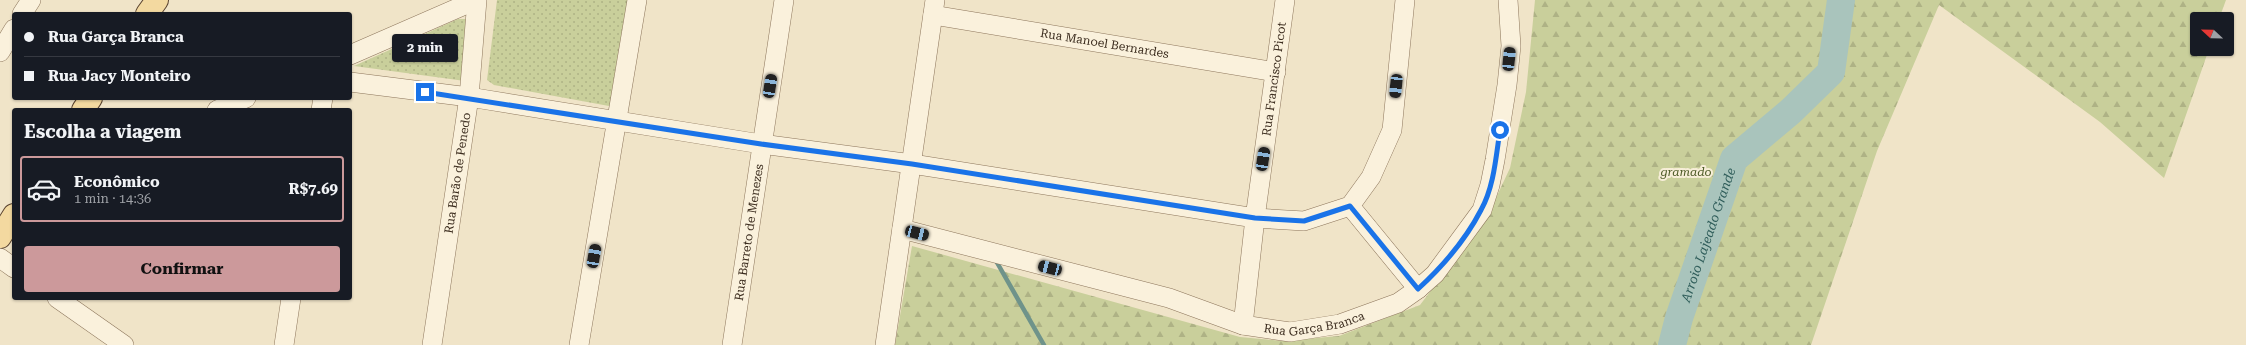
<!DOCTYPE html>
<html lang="pt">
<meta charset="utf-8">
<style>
:root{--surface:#171b24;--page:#242831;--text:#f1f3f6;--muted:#9ea1a6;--line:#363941;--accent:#cc999b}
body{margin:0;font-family:"Roboto Serif",serif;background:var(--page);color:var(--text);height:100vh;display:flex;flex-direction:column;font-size:15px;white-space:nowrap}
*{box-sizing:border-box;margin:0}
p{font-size:13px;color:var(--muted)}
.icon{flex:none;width:22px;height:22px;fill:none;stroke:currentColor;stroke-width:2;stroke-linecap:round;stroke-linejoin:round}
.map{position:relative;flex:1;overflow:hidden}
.drawer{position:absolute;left:12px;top:108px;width:340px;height:192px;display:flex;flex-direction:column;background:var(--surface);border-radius:4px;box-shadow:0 1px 3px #0004}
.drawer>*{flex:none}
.top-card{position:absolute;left:12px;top:12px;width:340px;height:88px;border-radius:4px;box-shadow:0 1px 3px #0004;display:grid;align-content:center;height:88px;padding:0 12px;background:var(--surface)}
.needle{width:26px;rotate:292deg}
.tools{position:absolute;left:2190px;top:12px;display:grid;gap:8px}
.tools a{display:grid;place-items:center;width:44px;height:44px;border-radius:4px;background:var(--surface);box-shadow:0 1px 3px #0004;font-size:20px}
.end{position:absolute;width:18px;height:18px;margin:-9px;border:5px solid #1a73e8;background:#fff;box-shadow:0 0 0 2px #fff}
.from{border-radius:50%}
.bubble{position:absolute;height:28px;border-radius:4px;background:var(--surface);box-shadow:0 1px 3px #0004;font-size:13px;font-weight:700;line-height:28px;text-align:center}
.car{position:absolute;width:12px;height:24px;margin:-12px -6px;border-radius:5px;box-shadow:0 0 3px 1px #0007;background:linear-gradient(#222 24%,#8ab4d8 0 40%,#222 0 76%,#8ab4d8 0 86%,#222 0)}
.top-card b{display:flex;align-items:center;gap:14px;height:38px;font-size:15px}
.top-card b+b{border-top:1px solid var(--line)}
.top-card i{width:10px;height:10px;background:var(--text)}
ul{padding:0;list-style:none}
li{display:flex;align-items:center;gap:12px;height:66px;margin:0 8px 6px;padding:0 4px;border:2px solid transparent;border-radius:4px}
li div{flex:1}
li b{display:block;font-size:15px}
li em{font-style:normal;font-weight:700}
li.active{border-color:var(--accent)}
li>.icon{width:36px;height:36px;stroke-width:1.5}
h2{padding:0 12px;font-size:18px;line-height:48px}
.button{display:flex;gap:8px;margin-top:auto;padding:8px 12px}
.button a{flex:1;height:46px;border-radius:4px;background:var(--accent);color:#111;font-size:16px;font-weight:700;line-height:46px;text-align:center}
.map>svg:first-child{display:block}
.grass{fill:url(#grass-dots)}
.forest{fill:url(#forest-firs)}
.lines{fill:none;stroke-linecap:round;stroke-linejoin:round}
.stream{stroke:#6f938a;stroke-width:4.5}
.river{stroke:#a9c4bc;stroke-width:28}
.minor-casing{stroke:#8d765c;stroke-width:20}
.major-casing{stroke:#5b4430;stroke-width:24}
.minor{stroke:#faf1dc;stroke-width:19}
.major{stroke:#f3d9a0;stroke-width:22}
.route{stroke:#1a73e8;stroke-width:5}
.labels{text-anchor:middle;stroke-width:4;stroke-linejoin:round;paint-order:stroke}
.street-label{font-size:12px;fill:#3d2e20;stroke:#f7eed8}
.park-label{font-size:12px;font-style:italic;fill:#4d5a26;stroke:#f7eed8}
.water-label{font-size:13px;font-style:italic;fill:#2f5d5a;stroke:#f7eed8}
</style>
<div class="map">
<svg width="2246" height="345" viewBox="0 0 2246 345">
<defs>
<pattern id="grass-dots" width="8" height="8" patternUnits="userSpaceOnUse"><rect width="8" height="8" fill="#c9cf9b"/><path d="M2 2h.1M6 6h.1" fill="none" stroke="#aeb285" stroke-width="1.8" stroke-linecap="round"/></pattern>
<pattern id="forest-firs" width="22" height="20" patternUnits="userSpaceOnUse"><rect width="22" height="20" fill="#c9cf9b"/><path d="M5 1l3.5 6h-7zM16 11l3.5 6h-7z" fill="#aeb285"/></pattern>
</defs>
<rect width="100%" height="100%" fill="#f0e4c8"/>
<path class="grass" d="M497,0H632L615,103L609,106L494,85L487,80Z
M458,19H468L465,81L354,66Z"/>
<path class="forest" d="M1535,0H2226L2219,19H2197V49H2209L2164,178L2100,122L1939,5L1877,151L1811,345H895L912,246L1240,337L1282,341L1339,336L1420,305L1488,215L1510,168L1526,92Z"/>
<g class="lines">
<path class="stream" d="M995,259L1044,345"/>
<path class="river" id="s1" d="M1672,345L1679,318L1734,159L1791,111L1831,72L1841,0"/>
<g class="minor-casing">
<g id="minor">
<path d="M22,14L31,0"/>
<path id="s2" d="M933,15L1276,72"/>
<path d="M0,52L14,29"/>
<path d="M350,55L476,0"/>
<path d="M350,82L469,97L761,144L912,164L1255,218L1304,221L1350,206L1371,177L1392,130L1405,0"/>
<path d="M217,110L246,98"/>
<path d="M321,110L323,98"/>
<path d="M1350,206L1418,289"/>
<path id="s3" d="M902,229L1169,298L1243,325L1290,332L1340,324L1398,303L1418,289L1435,274L1482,210L1490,185L1495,160L1507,85L1511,46L1508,0"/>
<path d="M0,258L14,268"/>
<path d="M57,298L124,345"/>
<path id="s4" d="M1243,325L1255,218L1285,0"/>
<path d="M284,345L291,298"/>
<path id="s5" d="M432,345L469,97L477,0"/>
<path d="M579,345L637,0"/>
<path id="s6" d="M732,345L784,0"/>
<path d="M885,345L935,0"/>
</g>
</g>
<g class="major-casing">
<path id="major" d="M147,14L157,0
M83,110L91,98
M0,237L14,215"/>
</g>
<use href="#minor" class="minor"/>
<use href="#major" class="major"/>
</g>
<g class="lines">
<path class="route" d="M425,92L761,144L912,164L1255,218L1304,221L1350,206L1418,289C1442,267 1466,239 1481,210C1494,187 1496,156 1500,130"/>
</g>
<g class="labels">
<g class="street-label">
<text dy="4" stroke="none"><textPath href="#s2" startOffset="174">Rua Manoel Bernardes</textPath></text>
<text dy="4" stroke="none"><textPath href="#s4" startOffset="248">Rua Francisco Picot</textPath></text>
<text dy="4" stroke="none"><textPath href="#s5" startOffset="174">Rua Barão de Penedo</textPath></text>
<text dy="4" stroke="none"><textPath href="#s6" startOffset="114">Rua Barreto de Menezes</textPath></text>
<text dy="4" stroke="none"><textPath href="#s3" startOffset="427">Rua Garça Branca</textPath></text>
</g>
<g class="park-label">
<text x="1686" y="176">gramado</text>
</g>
<g class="water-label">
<text dy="5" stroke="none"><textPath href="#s1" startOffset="116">Arroio Lajeado Grande</textPath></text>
</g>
</g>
</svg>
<div class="tools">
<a><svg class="needle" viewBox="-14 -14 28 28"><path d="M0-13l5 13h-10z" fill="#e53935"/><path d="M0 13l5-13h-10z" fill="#9ea1a6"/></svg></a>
</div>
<i class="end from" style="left:1500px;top:130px"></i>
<i class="end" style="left:425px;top:92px"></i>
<div class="bubble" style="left:392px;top:34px;width:66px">2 min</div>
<i class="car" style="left:1509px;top:59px;rotate:6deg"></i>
<i class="car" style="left:770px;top:86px;rotate:9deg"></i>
<i class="car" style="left:1396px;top:86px;rotate:186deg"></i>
<i class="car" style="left:1263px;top:159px;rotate:9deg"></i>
<i class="car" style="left:917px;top:233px;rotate:105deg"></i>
<i class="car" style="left:594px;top:256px;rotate:10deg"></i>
<i class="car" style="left:1050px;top:268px;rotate:285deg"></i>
<div class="top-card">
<b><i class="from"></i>Rua Garça Branca</b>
<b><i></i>Rua Jacy Monteiro</b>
</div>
<section class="drawer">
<h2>Escolha a viagem</h2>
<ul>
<li class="active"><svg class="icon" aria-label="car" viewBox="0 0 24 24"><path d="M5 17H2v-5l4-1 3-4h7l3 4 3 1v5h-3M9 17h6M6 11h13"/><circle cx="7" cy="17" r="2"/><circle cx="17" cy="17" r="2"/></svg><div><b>Econômico</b><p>1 min · 14:36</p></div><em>R$7.69</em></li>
</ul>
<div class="button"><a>Confirmar</a></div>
</section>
</div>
